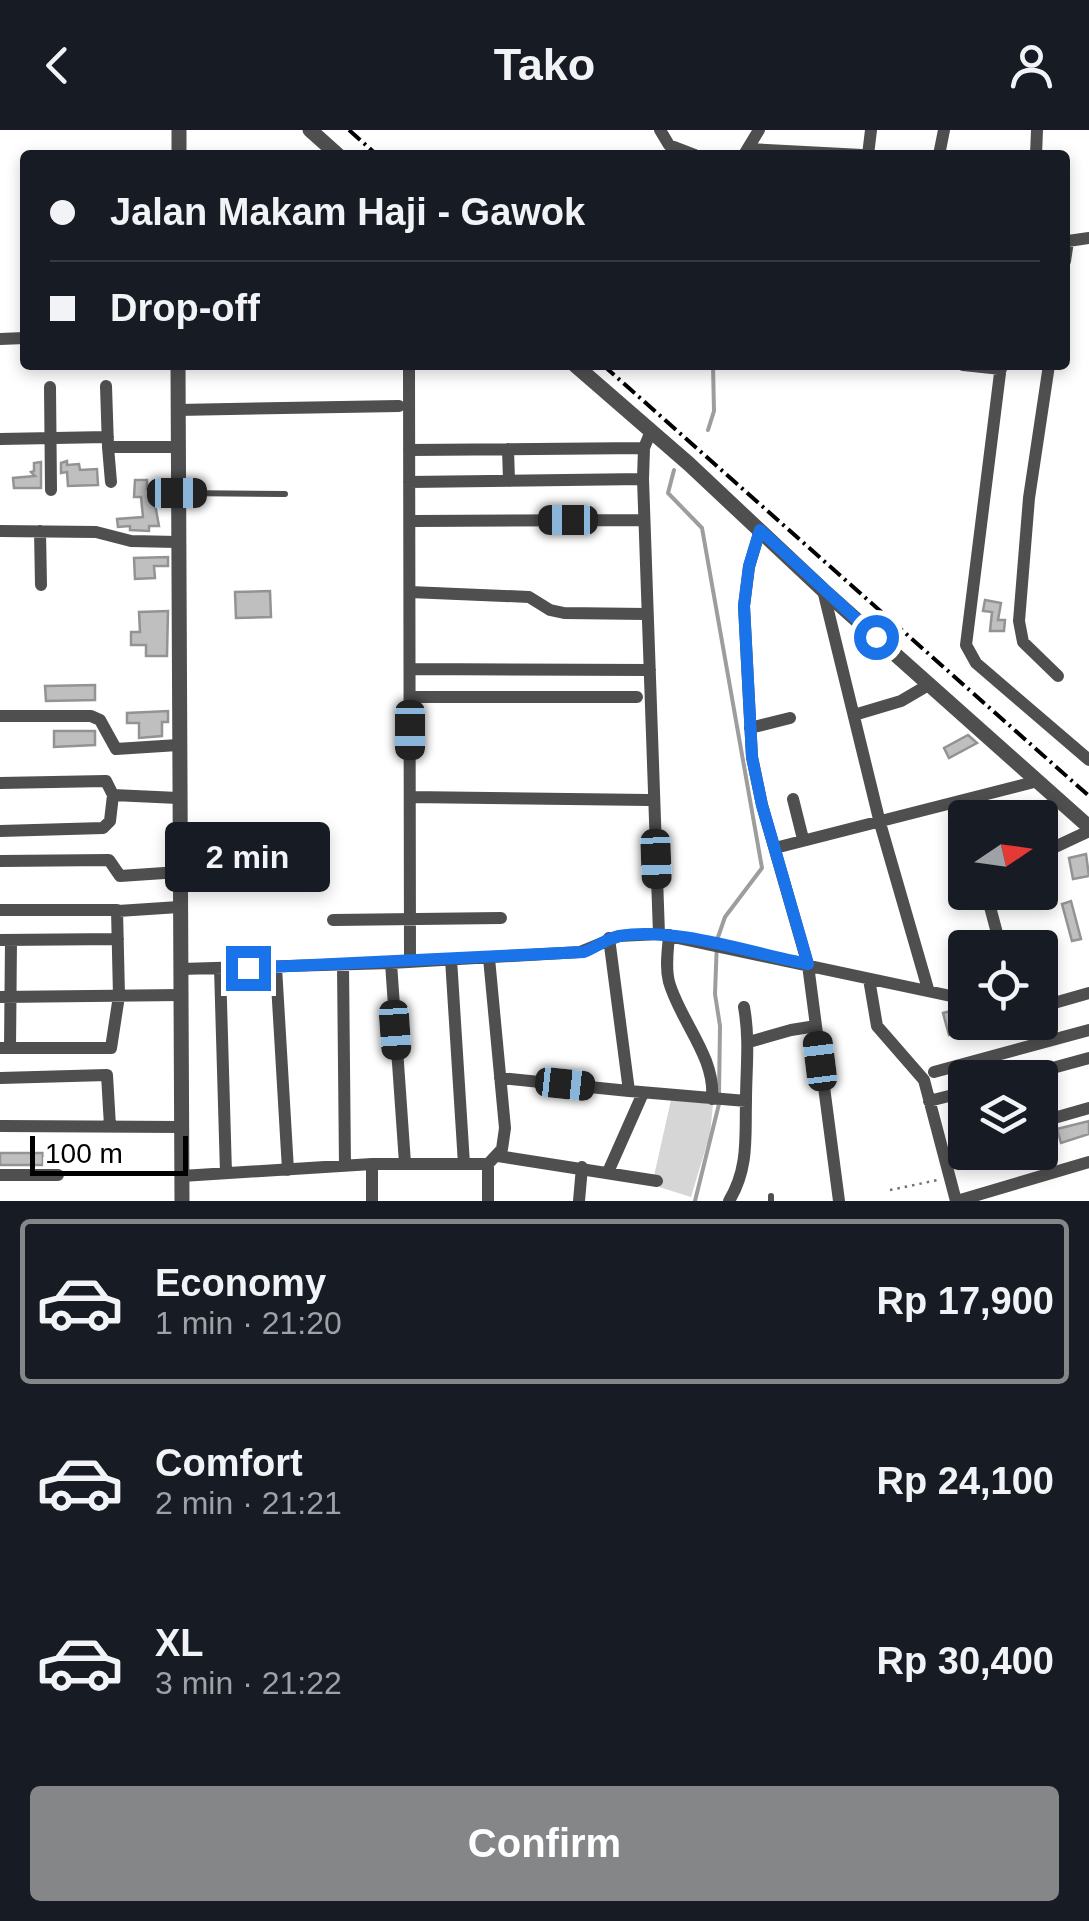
<!DOCTYPE html>
<meta charset="utf-8">
<style>
:root{--surface:#171b24;--page:#242831;--text:#f1f3f6;--muted:#9ea1a6;--line:#363941;--accent:#858687}
body{margin:0;font-family:Arial,sans-serif;background:var(--page);color:var(--text);height:100vh;display:flex;flex-direction:column;font-size:38px;white-space:nowrap}
*{box-sizing:border-box;margin:0}
p{font-size:32px;color:var(--muted)}
.icon{flex:none;width:55px;height:55px;fill:none;stroke:currentColor;stroke-width:2;stroke-linecap:round;stroke-linejoin:round}
.map{position:relative;height:1071px;overflow:hidden}
.panel{display:flex;flex-direction:column;background:var(--surface);flex:1}
.panel>*{flex:none}
.top-card{position:absolute;left:20px;top:20px;width:1050px;height:220px;border-radius:10px;box-shadow:0 5px 15px #0003;display:grid;align-content:center;height:220px;padding:0 30px;background:var(--surface)}
.needle{width:65px;rotate:77deg}
.tools{position:absolute;left:948px;top:670px;display:grid;gap:20px}
.tools a{display:grid;place-items:center;width:110px;height:110px;border-radius:10px;background:var(--surface);box-shadow:0 5px 15px #0003;font-size:50px}
.scale{position:absolute;left:30px;bottom:25px;width:158px;box-sizing:border-box;padding-left:10px;border:5px solid #000;border-top:0;font-size:28px;line-height:35px;white-space:nowrap;color:#000;-webkit-text-stroke:8px #fff;paint-order:stroke}
.end{position:absolute;width:45px;height:45px;margin:-22px;border:12px solid #1a73e8;background:#fff;box-shadow:0 0 0 5px #fff}
.from{border-radius:50%}
.bubble{position:absolute;height:70px;border-radius:10px;background:var(--surface);box-shadow:0 5px 15px #0003;font-size:32px;font-weight:600;line-height:70px;text-align:center}
.car{position:absolute;width:30px;height:60px;margin:-30px -15px;border-radius:12px;box-shadow:0 0 8px 2px #0007;background:linear-gradient(#222 24%,#8ab4d8 0 40%,#222 0 76%,#8ab4d8 0 86%,#222 0)}
.top-card b{display:flex;align-items:center;gap:35px;height:95px;font-size:38px}
.top-card b+b{border-top:2px solid var(--line)}
.top-card i{width:25px;height:25px;background:var(--text)}
ul{padding:18px 0 0;list-style:none}
li{display:flex;align-items:center;gap:30px;height:165px;margin:0 20px 15px;padding:0 10px;border:5px solid transparent;border-radius:10px}
li div{flex:1}
li b{display:block;font-size:38px}
li em{font-style:normal;font-weight:600}
li.on{border-color:var(--accent)}
li>.icon{width:90px;height:90px;stroke-width:1.5}
.button{display:flex;gap:20px;margin-top:auto;padding:20px 30px}
.button a{flex:1;height:115px;border-radius:10px;background:var(--accent);color:#fff;font-size:40px;font-weight:600;line-height:115px;text-align:center}
header{display:flex;justify-content:space-between;align-items:center;height:130px;padding:0 30px;background:var(--surface);font-size:45px;font-weight:600}
.map>svg:first-child{display:block}
.green{fill:#d6d6d6}
.lines{fill:none;stroke-linecap:round;stroke-linejoin:round}
.stream{stroke:#9d9d9d;stroke-width:4}
.building{fill:#bfbfbf;stroke:#939393;stroke-width:2.5}
.path{stroke:#717171;stroke-width:2.5;stroke-dasharray:2.5 5;stroke-linecap:butt}
.service{stroke:#4f4f4f;stroke-width:6}
.minor{stroke:#4f4f4f;stroke-width:12}
.tertiary{stroke:#4f4f4f;stroke-width:15}
.rail{stroke:#000;stroke-width:4;stroke-dasharray:15 5 2.5 5;stroke-linecap:butt}
.route{stroke:#1a73e8;stroke-width:12}
</style>
<header><svg class="icon" aria-label="back" viewBox="0 0 24 24"><path d="M15 5l-7 7 7 7"/></svg>Tako<svg class="icon" aria-label="person" viewBox="0 0 24 24"><circle cx="12" cy="8" r="4"/><path d="M4 21q1-7 8-7t8 7"/></svg></header>
<div class="map">
<svg width="1089" height="1071" viewBox="0 0 1089 1071">
<rect width="100%" height="100%" fill="#fff"/>
<path class="green" d="M671,970L713,974L710,1004L691,1067L659,1057L660,1048L654,1046Z"/>
<g class="lines">
<path class="stream" d="M708,300L714,281L713,235
M674,340L668,363L702,398L762,738L725,787L717,810L715,864L720,896L719,964
M695,1071L719,974"/>
</g>
<path class="building" d="M67,331V335L79,334L80,340L97,339L98,355L68,356L67,342L61,343V333Z
M41,332V358H14L13,348L35,346L31,342L34,341V333Z
M135,350H147V359H152V374H155L159,396H149V401L130,400V396L118,397L117,389L143,387L141,367H134Z
M168,427V436H154L155,448L135,449L134,428Z
M270,461L271,487L236,488L235,462Z
M985,470L1001,473L998,490H1005L1004,501H990L992,482L983,481Z
M168,481L167,526H146V515H131V502H140L139,482Z
M95,555V570L46,571L45,556Z
M168,581V592H162V606L139,608V593H127V583Z
M54,601H95V615L54,617Z
M968,605L977,613L949,628L944,618Z
M1086,724L1089,746L1073,749L1069,728Z
M1071,771L1081,809L1072,811L1062,774Z
M959,879L964,901L949,905L943,883Z
M1089,991V1004L1061,1013L1057,999Z
M0,1023H43V1035H0Z"/>
<g class="lines">
<path class="path" d="M890,1060L938,1050"/>
<path class="service" d="M178,363L285,364
M771,1066V1071"/>
<path class="minor" d="M660,0L669,15L695,25
M749,19L862,25
M745,23L759,0
M868,25L871,0
M939,25L944,0
M1036,25L1037,0
M1065,131L1068,111L1089,108
M0,209L25,208
M409,235L410,831
M963,235L1001,239
M1001,235L966,515L976,533L1089,630
M1049,235L1029,368L1019,491L1023,512L1058,546
M106,256L108,317H176
M50,257L51,360
M177,280L399,276
M651,301L644,318L643,349L659,804
M0,309L108,307
M108,317L111,352
M508,319L509,351
M409,320L644,318
M409,352L643,349
M414,391L644,390
M760,400L749,437L744,476L752,627L762,675L808,835L839,1071
M0,401L96,402L131,411L177,412
M40,401L41,455
M823,460L880,693L928,859
M410,462L529,467L550,480L564,483L646,484
M410,539L650,540
M410,567H637
M854,585L901,571L930,554
M0,586H91L100,590L116,619L178,615
M750,598L790,588
M0,653L106,651L113,665L178,668
M410,667L649,670
M793,669L803,709
M0,701L103,698L110,691L113,665
M775,718L1038,651
M1040,724L1089,701
M0,731L109,730L120,746L179,742
M986,762L1001,818
M0,780H117L119,866L111,918H0
M118,781L179,777
M333,790L501,788
M669,805C668,820 665,837 669,852C680,891 716,927 712,969
M0,810L118,809
M451,829L464,1034
M391,833L405,1033
M343,835L345,1036
M276,837L288,1040
M220,838L226,1043
M181,839L391,833L580,822L619,806L659,804L965,869
M869,849L877,896L924,950L956,1071
M0,867L180,865
M1040,877L1089,863
M749,912L791,900L816,896
M10,918L11,810
M934,942L1089,900
M0,948L107,945L110,996
M500,948L629,961L609,808
M1016,948L1089,928
M629,961L746,971
M929,971L965,962
M1040,992L1089,978
M0,996L181,997
M498,1026L657,1051
M372,1034V1071
M488,1034L502,1019L505,998L489,828
M608,1042L643,963
M0,1045H58
M182,1046L372,1034H488V1071
M579,1071L582,1037
M729,1071C749,1038 745,1007 746,971C746,939 750,910 744,877
M957,1071L1089,1032"/>
<path class="tertiary" d="M179,0V25
M310,0L338,25
M178,235L182,1071
M575,235L689,334L823,460L1089,697"/>
<path class="rail" d="M349,0L377,25
M603,235L1089,666"/>
</g>
<g class="lines">
<path class="route" d="M248,838L584,822C597,817 607,808 620,806C673,796 754,824 808,834L762,675L752,627L744,476L749,436L760,400L876,507"/>
</g>
</svg>
<div class="tools">
<a><svg class="needle" viewBox="-14 -14 28 28"><path d="M0-13l5 13h-10z" fill="#e53935"/><path d="M0 13l5-13h-10z" fill="#9ea1a6"/></svg></a>
<a><svg class="icon" aria-label="locate" viewBox="0 0 24 24"><circle cx="12" cy="12" r="6"/><path d="M12 2v4M12 18v4M2 12h4M18 12h4"/></svg></a>
<a><svg class="icon" aria-label="layers" viewBox="0 0 24 24"><path d="M12 4l9 5-9 5-9-5zM3 14l9 5 9-5"/></svg></a>
</div>
<div class="scale">100 m</div>
<i class="end from" style="left:876px;top:507px"></i>
<i class="end" style="left:248px;top:838px"></i>
<div class="bubble" style="left:165px;top:692px;width:165px">2 min</div>
<i class="car" style="left:177px;top:363px;rotate:90deg"></i>
<i class="car" style="left:568px;top:390px;rotate:270deg"></i>
<i class="car" style="left:410px;top:600px;rotate:180deg"></i>
<i class="car" style="left:656px;top:729px;rotate:178deg"></i>
<i class="car" style="left:395px;top:900px;rotate:176deg"></i>
<i class="car" style="left:820px;top:931px;rotate:353deg"></i>
<i class="car" style="left:565px;top:954px;rotate:96deg"></i>
<div class="top-card">
<b><i class="from"></i>Jalan Makam Haji - Gawok</b>
<b><i></i>Drop-off</b>
</div>
</div>
<section class="panel">
<ul>
<li class="on"><svg class="icon" aria-label="car" viewBox="0 0 24 24"><path d="M5 17H2v-5l4-1 3-4h7l3 4 3 1v5h-3M9 17h6M6 11h13"/><circle cx="7" cy="17" r="2"/><circle cx="17" cy="17" r="2"/></svg><div><b>Economy</b><p>1 min · 21:20</p></div><em>Rp 17,900</em></li>
<li><svg class="icon" aria-label="car" viewBox="0 0 24 24"><path d="M5 17H2v-5l4-1 3-4h7l3 4 3 1v5h-3M9 17h6M6 11h13"/><circle cx="7" cy="17" r="2"/><circle cx="17" cy="17" r="2"/></svg><div><b>Comfort</b><p>2 min · 21:21</p></div><em>Rp 24,100</em></li>
<li><svg class="icon" aria-label="car" viewBox="0 0 24 24"><path d="M5 17H2v-5l4-1 3-4h7l3 4 3 1v5h-3M9 17h6M6 11h13"/><circle cx="7" cy="17" r="2"/><circle cx="17" cy="17" r="2"/></svg><div><b>XL</b><p>3 min · 21:22</p></div><em>Rp 30,400</em></li>
</ul>
<div class="button"><a>Confirm</a></div>
</section>
